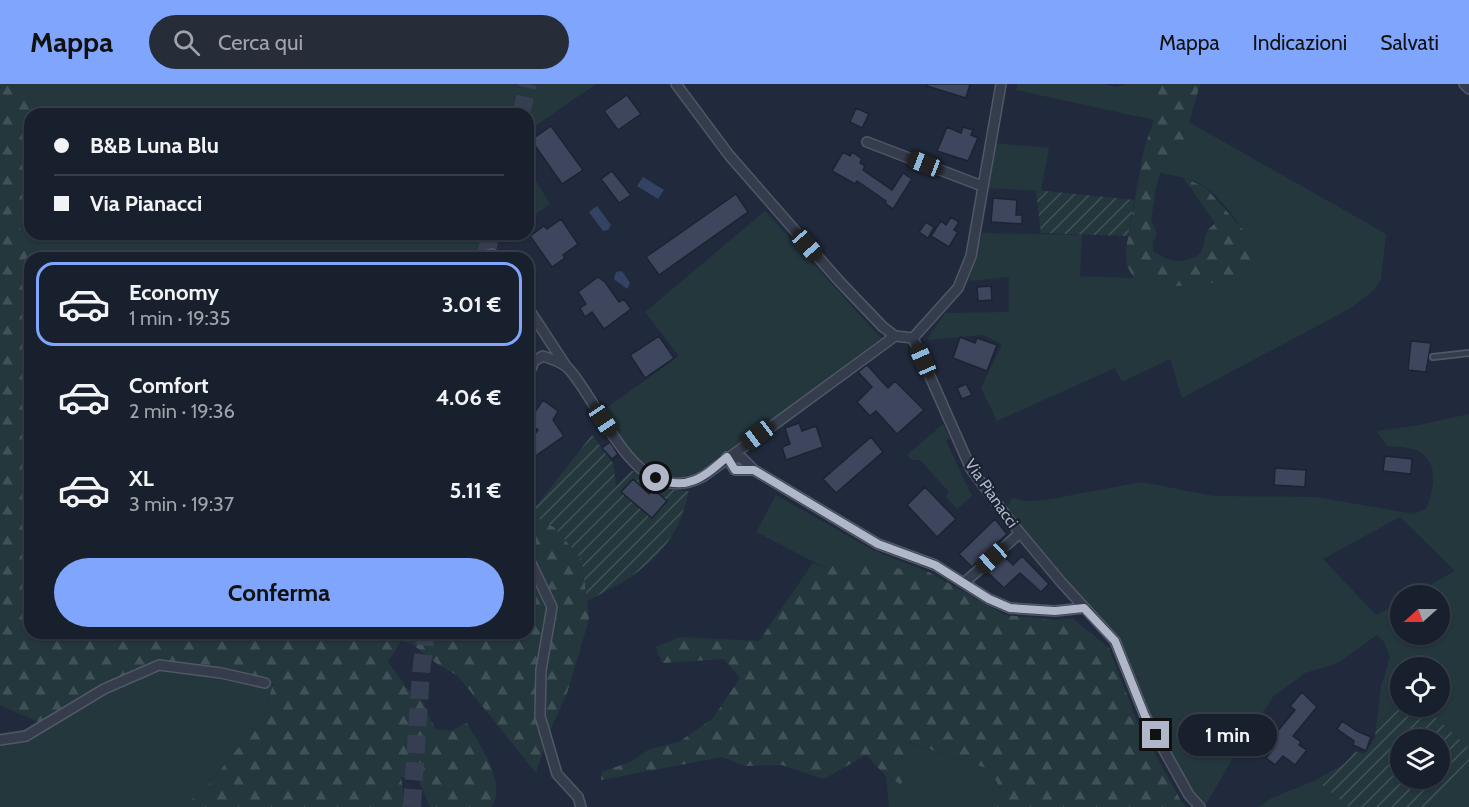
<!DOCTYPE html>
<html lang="it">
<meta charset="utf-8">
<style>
:root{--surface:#19202d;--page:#262d39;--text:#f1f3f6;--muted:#9fa3aa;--line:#373e49;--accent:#80a5fd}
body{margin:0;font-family:Cabin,sans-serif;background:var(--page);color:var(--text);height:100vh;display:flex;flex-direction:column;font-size:22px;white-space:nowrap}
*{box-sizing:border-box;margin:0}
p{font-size:20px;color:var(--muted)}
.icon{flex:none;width:33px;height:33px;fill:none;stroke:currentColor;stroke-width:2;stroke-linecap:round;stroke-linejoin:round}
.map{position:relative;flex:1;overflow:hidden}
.panel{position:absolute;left:24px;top:168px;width:510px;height:387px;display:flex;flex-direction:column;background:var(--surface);border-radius:18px;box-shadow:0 2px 4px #0004,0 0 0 2px var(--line)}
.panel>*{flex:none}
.hud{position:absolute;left:24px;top:24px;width:510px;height:132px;border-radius:18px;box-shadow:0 2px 4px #0004,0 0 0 2px var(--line);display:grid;align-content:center;height:132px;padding:0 30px;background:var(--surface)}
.needle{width:39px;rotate:249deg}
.buttons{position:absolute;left:1390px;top:501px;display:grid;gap:12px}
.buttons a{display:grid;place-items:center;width:60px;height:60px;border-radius:50%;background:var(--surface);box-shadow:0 2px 4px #0004,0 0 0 2px var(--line);font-size:30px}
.end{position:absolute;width:27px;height:27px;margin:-14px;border:8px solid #b0b7c8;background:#111;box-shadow:0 0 0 3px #111}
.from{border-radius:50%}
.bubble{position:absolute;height:42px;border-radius:21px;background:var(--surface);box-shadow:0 2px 4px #0004,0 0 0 2px var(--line);font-size:20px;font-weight:700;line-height:42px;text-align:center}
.car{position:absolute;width:18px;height:36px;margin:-18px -9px;border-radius:8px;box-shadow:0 0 4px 2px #0007;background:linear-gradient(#222 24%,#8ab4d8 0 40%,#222 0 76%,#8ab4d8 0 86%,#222 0)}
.hud b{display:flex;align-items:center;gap:21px;height:57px;font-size:22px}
.hud b+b{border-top:2px solid var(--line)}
.hud i{width:15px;height:15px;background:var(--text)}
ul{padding:10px 0 0;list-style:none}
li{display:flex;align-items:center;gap:18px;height:84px;margin:0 12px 9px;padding:0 18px;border:3px solid transparent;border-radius:18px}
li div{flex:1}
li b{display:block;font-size:22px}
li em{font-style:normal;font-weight:700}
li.on{border-color:var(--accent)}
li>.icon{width:54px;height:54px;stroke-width:1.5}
.cta{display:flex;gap:12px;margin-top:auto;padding:12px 30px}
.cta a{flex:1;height:69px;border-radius:36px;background:var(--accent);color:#111;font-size:24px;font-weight:700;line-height:69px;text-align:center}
header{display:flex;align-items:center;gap:36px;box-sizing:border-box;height:84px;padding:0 30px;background:var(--accent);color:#111}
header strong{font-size:28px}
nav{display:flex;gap:33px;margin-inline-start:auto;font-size:21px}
.search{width:420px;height:54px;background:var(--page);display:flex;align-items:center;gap:15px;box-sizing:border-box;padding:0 21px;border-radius:33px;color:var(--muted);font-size:22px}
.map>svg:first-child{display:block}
.grass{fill:#23373d;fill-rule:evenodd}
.forest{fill:url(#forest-firs)}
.garden{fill:url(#garden-furrows);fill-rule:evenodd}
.water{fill:#344364}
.building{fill:#3d465c;stroke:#1c2333;stroke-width:1.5}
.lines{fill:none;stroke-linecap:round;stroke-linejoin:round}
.highway-tunnel{stroke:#363f51;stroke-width:18;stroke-dasharray:18 9;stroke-linecap:butt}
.lane-casing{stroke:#505767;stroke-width:8}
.street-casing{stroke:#505767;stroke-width:12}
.lane{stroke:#353c4c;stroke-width:4.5}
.street{stroke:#353c4c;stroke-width:9}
.route{stroke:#b0b7c8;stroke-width:8}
.labels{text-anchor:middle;stroke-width:4.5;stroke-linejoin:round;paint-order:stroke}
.street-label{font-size:16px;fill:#b0b7c8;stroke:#1a2131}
</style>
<header>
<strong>Mappa</strong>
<div class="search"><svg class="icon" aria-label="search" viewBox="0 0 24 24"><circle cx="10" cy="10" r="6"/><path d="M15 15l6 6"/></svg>Cerca qui</div>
<nav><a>Mappa</a><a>Indicazioni</a><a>Salvati</a></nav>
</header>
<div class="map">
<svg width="1469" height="723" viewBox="0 0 1469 723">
<defs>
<pattern id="forest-firs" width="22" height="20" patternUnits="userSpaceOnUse" patternTransform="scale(1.5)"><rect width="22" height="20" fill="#23373d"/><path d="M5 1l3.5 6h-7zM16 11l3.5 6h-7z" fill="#405258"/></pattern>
<pattern id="garden-furrows" width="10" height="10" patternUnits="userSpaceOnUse" patternTransform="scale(1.5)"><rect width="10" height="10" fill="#23373d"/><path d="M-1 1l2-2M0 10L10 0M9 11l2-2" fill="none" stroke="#405258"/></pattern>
</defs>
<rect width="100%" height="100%" fill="#212a3c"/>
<path class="grass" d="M23,0H596L528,47V30H41L26,9Z
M1018,0H1105L1117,3L1126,0H1159L1154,36L1016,6Z
M1189,38L1386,150L1381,195L1374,206L1351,224L1182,314L1170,275L1122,298L1115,284L997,337L981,304L1002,260L983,251L927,256L945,229L1009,228V193L969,197L982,149L1082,151L1080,192L1134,194L1174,202L1256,170C1247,149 1225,117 1205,103C1192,94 1176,92 1160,89C1179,76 1183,59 1189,38Z
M995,59L1049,64L1041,107L989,104Z
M528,83L550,120L528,135Z
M30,121V150H508L485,169L473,174H44L8,131Z
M765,127L881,254L700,389C650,410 626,361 602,327L679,272L645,228Z
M1469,330V664L1424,623L1440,622V584H1401V613L1376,643L1381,602L1390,574L1385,559L1377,551L1338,579L1305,589L1273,613L1242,658L1206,721L1192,706L1148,629L1117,555L1006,424L1012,414L1026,417L1046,416L1141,398L1214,412L1316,413L1414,430L1427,424C1433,405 1440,382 1420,368C1411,363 1397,363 1387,362L1377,347L1414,342ZM1400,433L1455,487L1412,511L1440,512V550H1401V518L1376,531L1323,475Z
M943,340L950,354L946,357L972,412L957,425L946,413L949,408L920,376H912L907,371Z
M776,411L875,467L929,488L836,477L829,486L756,448Z
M157,575L261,593L273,599L263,633L209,700L183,723H0V649L47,642L81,624Z
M905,657L989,685L1002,707L991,723H889L886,692L900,700Z
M1469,677V723H1428Z
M1316,696L1349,723H1258L1272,714Z"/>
<path class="forest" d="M0,0H23L26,9L41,30H30V121L9,131L44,174H30V549H528V429L554,443L583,476L589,535L567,609L553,640L536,689L458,592L436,579L412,560L401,557L388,578L407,604L423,618L435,645L450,647L467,639C479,661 507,697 492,723H430L419,697L401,692L405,723H183L209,700L263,633L273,600L261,593L157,575L81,624L47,642L0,621Z
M1159,0H1200L1181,66L1170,82L1160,89L1156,103L1151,136L1157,150L1153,157V167C1171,179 1182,181 1201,169L1207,147L1215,139L1183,93L1206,104L1247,150L1256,170L1252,185L1205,201L1174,202L1134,194L1127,182L1126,165L1144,65L1154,36Z
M836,477L929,488L1005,531L1055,536L1072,534L1109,564L1137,637L1181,717L1187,723H991L1002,707L989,685L906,657L911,693L900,700L886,692L866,671L824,695L782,681L744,682L722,673L601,696L602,688L632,677L650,665L679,658L713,634L740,594L724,575L662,579L656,563L680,553L759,557L813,479L829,486Z"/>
<path class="garden" d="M1036,106L1134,116L1128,152L1041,149Z
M592,351L613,379L616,402L631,387H634C654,402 664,406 689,407C686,418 683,429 679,439C660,479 624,499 587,517L582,476L554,443L530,430Z
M1401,613V622L1424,623L1469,664V677L1428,723H1349L1316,696L1344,680L1355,667L1364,670L1375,654L1376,643ZM1401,656H1440V694H1401Z"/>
<path class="water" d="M643,93L664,106L658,115L637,102Z
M597,122L611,141L608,146L603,147L589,128Z
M622,187L630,199L627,205L614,195L616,188Z"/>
<path class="building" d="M927,0H970L966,14L927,2Z
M627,11L641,30L618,46L604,27Z
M856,24L869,30L862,44L850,38Z
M551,42L583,86L562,100L531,56Z
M947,43L961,49L963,43L973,46L971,51L978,54L968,77L937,67Z
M843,68L850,72L852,68L862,75L860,79L865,82L863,86L892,106L903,89L912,95L893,125L885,119L886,117L857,97L855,100L832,87Z
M612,87L631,111L619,119L601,95Z
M736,110L748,128L659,191L646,173Z
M993,114L1017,116L1016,131H1022V140L991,138Z
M951,133L959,138L954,146L958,148L949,163L931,152L941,137L946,141Z
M561,135L578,160L563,171L565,174L552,183L530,152L544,142L547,145Z
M926,138L934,143L928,154L919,148Z
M598,193L605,198L619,218L624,215L631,225L604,245L592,228L585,233L580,224L586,220L578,208Z
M991,202L992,216L978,217L977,203Z
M659,252L674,274L645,294L630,271Z
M960,253L975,259L977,254L997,261L987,287L953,274Z
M1411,257L1431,259L1426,288L1408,286Z
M867,281L888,304L895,297L924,326L897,350L876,327L870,332L857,318L872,303L858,288Z
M966,300L972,311L962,315L957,304Z
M543,316L558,327L553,336L564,352L534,373L528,363V359L538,346L528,338Z
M799,339L802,347L816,342L823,363L786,376L782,363L790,360L785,344Z
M871,353L883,368L836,409L823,395Z
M610,358L618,370L612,375L602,364Z
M1385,372L1412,375L1411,390L1383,387Z
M1275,384L1306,386L1305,403L1274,401Z
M633,395L649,410L653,405L667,417L652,434L621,408Z
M925,403L956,435L937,453L907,421Z
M995,435L1007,450L972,483L959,470Z
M1004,472L1013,481L1022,472L1049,500L1041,508L1020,489L1004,504L987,488Z
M1302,608L1317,623L1293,652L1301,658L1299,661L1307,666L1295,681L1283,672L1275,681L1266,674L1274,664L1262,654L1270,644L1276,649L1295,626L1290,622Z
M1342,637L1357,647L1371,653L1366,667L1353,661L1354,657L1337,645Z"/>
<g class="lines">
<path class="highway-tunnel" d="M521,30L528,0
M485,174L491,150
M412,723L421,588L426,549"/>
<g class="lane-casing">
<path id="lane" d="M1433,273L1469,269"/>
</g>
<g class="street-casing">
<path id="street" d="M676,0L729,71L839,197L883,243L895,252
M1464,0L1469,5
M867,58L982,102
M482,174L492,170L494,174
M528,224L566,282
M913,254L971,385L1011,438L1061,498L1115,557L1145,632L1189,711L1200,723
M913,254L958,204L971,172L1001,0
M528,292L534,277L543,272C551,275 562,278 568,284C603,322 636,429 704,392L895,252L913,254
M727,373L742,374L754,386L878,460L935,481L989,515L1010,524L1055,527L1084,524
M727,373L735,386H754
M528,473L552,523L541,586L540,632L557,690L578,713L581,723
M964,499L1020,449
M0,656L26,652L104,605L159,581L221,589L265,599"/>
</g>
<use href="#lane" class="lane"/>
<use href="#street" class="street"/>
</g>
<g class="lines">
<path class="route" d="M656,394C687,408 704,393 727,373L735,386H754L878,460L935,481L989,515L1010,524L1055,527L1084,524L1115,557L1145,632L1156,651"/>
</g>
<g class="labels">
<g class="street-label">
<text transform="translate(992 409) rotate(55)" y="6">Via Pianacci</text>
</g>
</g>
</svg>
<div class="buttons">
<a><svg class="needle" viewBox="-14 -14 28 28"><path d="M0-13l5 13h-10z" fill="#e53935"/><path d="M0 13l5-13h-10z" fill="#9fa3aa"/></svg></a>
<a><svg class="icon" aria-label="locate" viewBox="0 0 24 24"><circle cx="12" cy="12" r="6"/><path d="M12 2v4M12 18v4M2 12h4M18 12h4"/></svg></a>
<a><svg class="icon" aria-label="layers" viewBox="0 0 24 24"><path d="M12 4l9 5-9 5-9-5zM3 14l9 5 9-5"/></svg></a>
</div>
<i class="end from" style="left:656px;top:394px"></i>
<i class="end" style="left:1156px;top:651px"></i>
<div class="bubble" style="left:1178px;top:630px;width:99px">1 min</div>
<i class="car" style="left:925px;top:80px;rotate:291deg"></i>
<i class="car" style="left:807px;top:161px;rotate:139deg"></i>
<i class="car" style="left:923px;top:276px;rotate:336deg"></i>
<i class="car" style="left:603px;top:336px;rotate:146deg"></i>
<i class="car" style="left:758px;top:351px;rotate:233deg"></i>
<i class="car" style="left:992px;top:474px;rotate:228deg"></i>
<div class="hud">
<b><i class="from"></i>B&amp;B Luna Blu</b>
<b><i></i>Via Pianacci</b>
</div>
<section class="panel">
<ul>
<li class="on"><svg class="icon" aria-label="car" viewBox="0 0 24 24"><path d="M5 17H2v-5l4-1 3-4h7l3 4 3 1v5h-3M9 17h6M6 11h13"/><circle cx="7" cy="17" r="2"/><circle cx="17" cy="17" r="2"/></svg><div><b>Economy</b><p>1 min · 19:35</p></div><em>3.01 €</em></li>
<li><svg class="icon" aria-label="car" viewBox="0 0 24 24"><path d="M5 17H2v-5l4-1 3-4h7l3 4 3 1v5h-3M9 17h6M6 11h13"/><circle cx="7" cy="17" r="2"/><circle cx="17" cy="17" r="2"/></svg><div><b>Comfort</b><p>2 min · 19:36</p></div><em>4.06 €</em></li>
<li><svg class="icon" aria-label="car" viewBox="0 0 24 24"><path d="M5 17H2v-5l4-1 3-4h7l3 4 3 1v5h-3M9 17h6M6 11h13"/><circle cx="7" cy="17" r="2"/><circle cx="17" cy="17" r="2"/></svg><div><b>XL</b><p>3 min · 19:37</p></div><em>5.11 €</em></li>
</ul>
<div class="cta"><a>Conferma</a></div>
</section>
</div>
